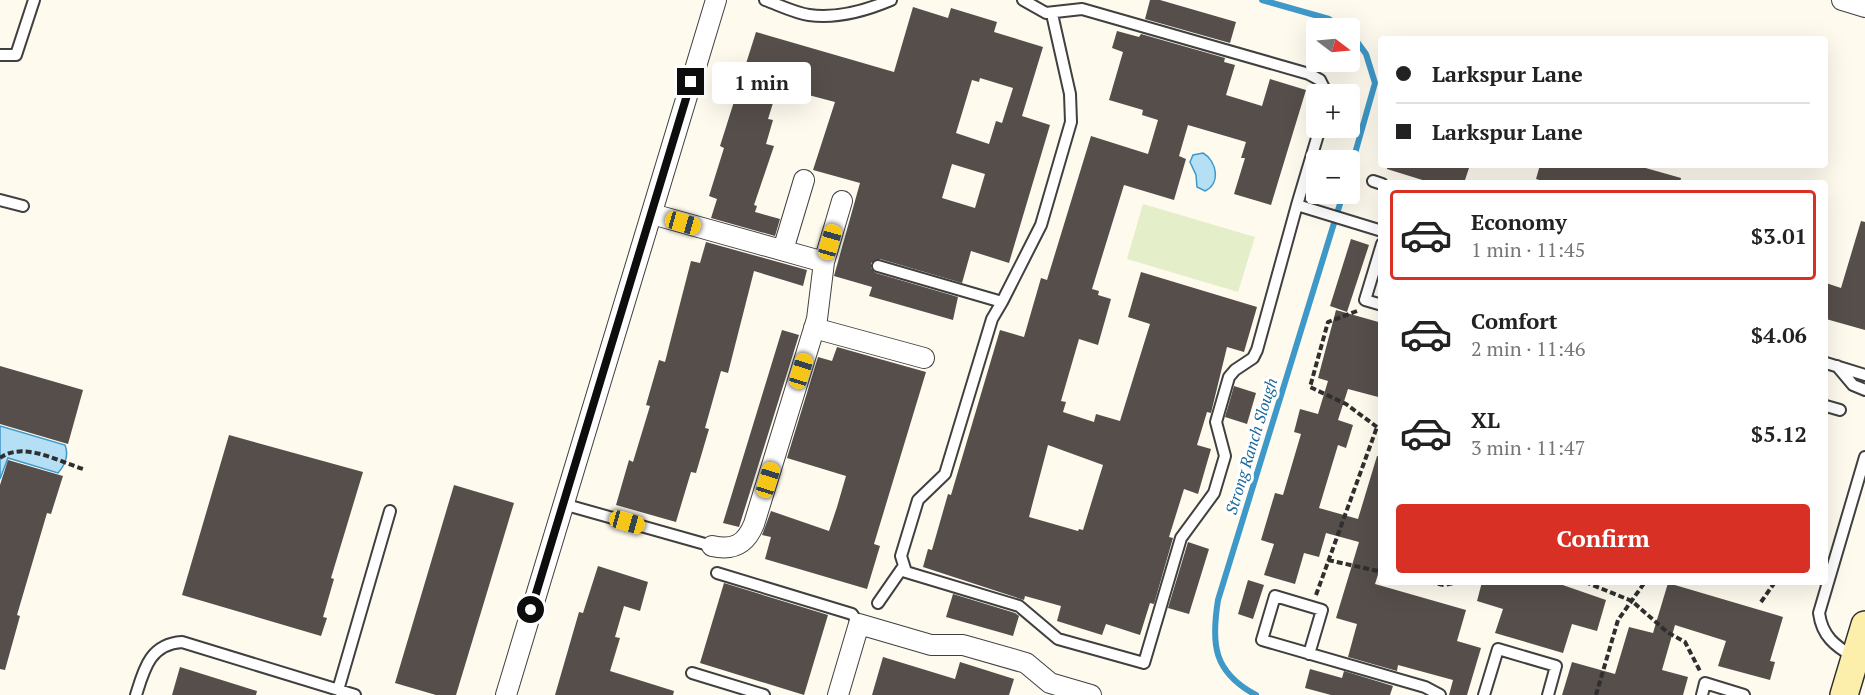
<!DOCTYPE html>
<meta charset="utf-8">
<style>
:root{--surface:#fff;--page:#f2f2f2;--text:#222;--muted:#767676;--line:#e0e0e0;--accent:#d93025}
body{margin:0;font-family:"PT Serif",serif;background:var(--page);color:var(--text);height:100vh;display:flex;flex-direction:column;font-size:22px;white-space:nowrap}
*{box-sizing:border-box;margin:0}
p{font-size:20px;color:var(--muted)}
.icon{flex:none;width:33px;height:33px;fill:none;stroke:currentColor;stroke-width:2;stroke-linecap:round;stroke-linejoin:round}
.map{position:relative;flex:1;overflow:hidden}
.details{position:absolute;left:1378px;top:180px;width:450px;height:405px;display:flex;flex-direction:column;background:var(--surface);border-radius:6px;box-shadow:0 6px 24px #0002}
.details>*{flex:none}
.top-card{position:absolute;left:1378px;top:36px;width:450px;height:132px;border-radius:6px;box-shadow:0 6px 24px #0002;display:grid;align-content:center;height:132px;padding:0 18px;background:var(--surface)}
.needle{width:39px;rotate:106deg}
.fabs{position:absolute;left:1306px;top:18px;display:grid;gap:12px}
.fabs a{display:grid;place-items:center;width:54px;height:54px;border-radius:6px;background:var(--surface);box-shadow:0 6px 24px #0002;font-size:30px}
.end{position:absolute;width:27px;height:27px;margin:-14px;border:8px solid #0d0d0d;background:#fff;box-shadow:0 0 0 3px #fff}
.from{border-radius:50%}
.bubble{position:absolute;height:42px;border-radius:6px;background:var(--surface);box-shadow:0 6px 24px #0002;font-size:20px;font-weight:800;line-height:42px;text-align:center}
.car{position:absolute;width:18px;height:36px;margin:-18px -9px;border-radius:8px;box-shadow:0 0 4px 2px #0007;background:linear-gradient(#f5c518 24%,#345 0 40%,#f5c518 0 76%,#345 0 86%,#f5c518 0)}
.top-card b{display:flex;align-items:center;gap:21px;height:57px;font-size:22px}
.top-card b+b{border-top:2px solid var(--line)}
.top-card i{width:15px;height:15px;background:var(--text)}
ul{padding:10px 0 0;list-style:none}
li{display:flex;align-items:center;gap:18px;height:90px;margin:0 12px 9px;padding:0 6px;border:3px solid transparent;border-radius:6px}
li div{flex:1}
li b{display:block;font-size:22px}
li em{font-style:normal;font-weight:800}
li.current{border-color:var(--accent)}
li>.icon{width:54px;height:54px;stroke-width:1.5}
.action{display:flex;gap:12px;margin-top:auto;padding:12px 18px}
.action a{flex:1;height:69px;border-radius:6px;background:var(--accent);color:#fff;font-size:24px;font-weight:800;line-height:69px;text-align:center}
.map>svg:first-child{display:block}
.pitch{fill:#e4efca}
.water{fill:#b4dff4;stroke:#3e98c8;stroke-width:1.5}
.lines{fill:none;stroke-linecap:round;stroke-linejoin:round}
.stream{stroke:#3e98c8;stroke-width:6}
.building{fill:#554e4a;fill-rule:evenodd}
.lane-casing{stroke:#404040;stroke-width:14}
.street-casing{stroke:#404040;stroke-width:22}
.secondary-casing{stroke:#2f2f2f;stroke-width:30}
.path{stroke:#2f2f2f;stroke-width:4;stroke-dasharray:6 3;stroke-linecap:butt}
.lane{stroke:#fff;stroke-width:10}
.street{stroke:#fff;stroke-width:20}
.secondary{stroke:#fcefab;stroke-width:27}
.route{stroke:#0d0d0d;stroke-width:8}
.labels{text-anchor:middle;stroke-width:6;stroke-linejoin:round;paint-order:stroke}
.water-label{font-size:16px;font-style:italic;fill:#1b699a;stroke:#fff}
</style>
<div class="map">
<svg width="1865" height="695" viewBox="0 0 1865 695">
<rect width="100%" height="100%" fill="#fefaee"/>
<path class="pitch" d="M1143,204L1255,237L1238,292L1127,259Z"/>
<path class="water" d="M1203,153C1217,161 1221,184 1205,191L1197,187L1196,175L1190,162L1193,155Z
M0,426L65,445C69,455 65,465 58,473L8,458L0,479Z"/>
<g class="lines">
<path class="stream" d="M1262,0L1329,19L1344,28
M1350,32L1366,54L1375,83L1350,171
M1256,695C1213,672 1211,644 1218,600L1343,194"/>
</g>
<path class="building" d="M1150,0H1160L1236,22L1230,43L1145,19Z
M913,7L948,18L951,8L997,22L994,32L1043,47L1022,116L1050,125L1009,263L971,251L962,283L880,259L871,263V268L876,273L958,297L953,320L869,296L872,287L834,276L860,183L813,170L835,102L778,87L768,119L773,120L766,144L774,146L754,205L757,206L755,212L780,219L775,236L711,218L717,199L709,196L724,148L720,146L756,32L894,72ZM980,78L1013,88L1002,123L996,121L989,144L956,133L972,80L979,82ZM952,164L985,174L975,208L942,198Z
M1117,31L1139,37L1141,34L1225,58L1224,62L1235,65L1226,95L1262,106L1270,79L1306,90L1271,205L1234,194L1245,158H1241L1246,142L1188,125L1179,156L1186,159L1174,200L1124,185L1092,289L1099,291L1098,295L1111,299L1098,345L1079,339L1061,401L1066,402L1063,412L1094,422L1096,414L1120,421L1150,324L1128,317L1141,272L1257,307L1244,352L1227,347L1211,413L1207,412L1197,445L1211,449L1198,494L1184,489L1169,537L1173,538L1154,604L1150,603L1140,635L1106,624L1102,635L1057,621L1061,606L1025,596L1024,600L923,567L928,549L932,550L948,494L951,495L1000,330L1024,337L1041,278L1047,280L1091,136L1148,154L1158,120L1142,115L1143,110L1109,100L1123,52L1112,48ZM1048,445L1103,465L1083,530L1079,529L1078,531L1029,517Z
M1387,165H1470L1464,183H1432L1387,169Z
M1540,165H1635L1681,178L1680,183H1549L1536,179Z
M1861,221L1865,222V330L1826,319V283L1841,288Z
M1351,239L1369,245L1347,312L1330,306Z
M706,242L807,270L803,286L754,271L728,373L721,371L705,428L709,429L696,473L691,472L676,522L616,505L629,460L633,462L650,406L646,405L659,360L665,362L691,261L700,263Z
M1336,310L1382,323V398L1348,389L1338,420L1353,425L1346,448L1338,445L1319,508L1358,519L1377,456H1382V562L1375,584L1466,610L1457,641L1481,648L1467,695H1449L1453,680L1398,665L1397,671L1348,657L1357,624L1336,618L1359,542L1326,533L1319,557L1304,553L1295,584L1264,575L1274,544L1261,540L1275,493L1283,495L1301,434L1294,432L1300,409L1318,414L1328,381L1318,378Z
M782,330L799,335L739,527L723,523Z
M837,347L926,372L874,544L880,546L867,589L765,559L771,537L762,535L771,511L829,531L837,507L846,476L787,458L818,357L832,361Z
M0,366L83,390L68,444L0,424Z
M1234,386L1256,393L1247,424L1225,417Z
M229,435L363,472L331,578L334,579L323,617L327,618L321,636L182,595Z
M8,460L63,476L51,514L47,513L17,615L20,616L5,670L0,669V485Z
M454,485L514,503L456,695H436L395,683Z
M1188,542L1209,549L1189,614L1168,608Z
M598,566L648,582L640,611L624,606L615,637L620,638L610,671L674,691L673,695H555L579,612L583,613Z
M1248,580L1264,585L1253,619L1238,614Z
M1482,582H1554L1606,600L1597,631L1572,624L1563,653L1495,633L1503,609L1477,601Z
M724,583L828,615L804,695L700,663Z
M1668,583L1783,617L1770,661L1775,662L1770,680L1718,666L1726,641L1675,625L1662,670L1688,677L1683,695H1562L1572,662L1615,674L1629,627L1653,633Z
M953,594L1015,613L1019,616L1013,636L946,617Z
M883,657L955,679L960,662L1014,679L1009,695H872Z
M180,667L257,691L256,695H172Z
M1310,669L1342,678L1344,671L1393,686L1390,695H1331L1305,688Z"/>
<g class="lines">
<g class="lane-casing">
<path id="lane" d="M765,0C779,5 795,13 809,15C837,19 865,11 891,0
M1023,0L1046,13L1082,9L1309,74L1320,80L1327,94
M0,55H16L34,0
M1320,128L1297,205L1382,231
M1373,181L1382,184
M0,200L23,206
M1382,244L1365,300L1382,305
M878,266L1002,302L992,319L945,474L918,500L901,556L906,572L1019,606L1058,639L1144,663L1181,538L1214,493L1225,456L1216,422L1229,377L1235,370L1253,358L1257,350L1297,205
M1002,302L1041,225L1071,122L1070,94L1052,14
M1826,363L1865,375
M1837,366L1853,385L1865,390
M1826,406L1840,410
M563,504L712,546
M717,573L852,614L859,624
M878,603L903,567
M1309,654L1322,610L1275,596L1262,640L1425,687L1440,695
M1854,657C1835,646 1822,636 1819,613L1865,457
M692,673L764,695
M338,690L390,511
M136,695C144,669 150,644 182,642L355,695
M1484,695L1498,649L1556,666L1548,695
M1702,695L1705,683L1744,695"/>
</g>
<g class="street-casing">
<path id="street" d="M1842,0L1865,7
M652,214L824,262L817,319L754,524C746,544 734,551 712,546
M783,250L804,180
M824,262L842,201
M814,328L924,358
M506,695L716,0
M838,695L859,624L931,645H963L1026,663L1050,683L1091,695"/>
</g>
<g class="secondary-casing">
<path id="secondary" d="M1844,695L1865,625"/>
</g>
<path class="path" d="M1357,311L1328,322L1310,387L1346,404L1377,427
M0,458C23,441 58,461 83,469
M1328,560L1382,572
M1429,582L1444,585L1458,582
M1585,582L1632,601L1667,632L1685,642L1700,671
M1316,595L1377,427H1382
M1761,602L1775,582
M1596,695L1618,620L1645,582"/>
<use href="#lane" class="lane"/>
<use href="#street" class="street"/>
<use href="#secondary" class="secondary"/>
</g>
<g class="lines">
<path class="route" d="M531,610L691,82"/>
</g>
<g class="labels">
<g class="water-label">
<text transform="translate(1251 446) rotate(-73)" y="6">Strong Ranch Slough</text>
</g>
</g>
</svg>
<div class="fabs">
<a><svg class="needle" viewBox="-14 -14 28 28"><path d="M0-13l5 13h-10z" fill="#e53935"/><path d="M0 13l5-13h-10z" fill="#767676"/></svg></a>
<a>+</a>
<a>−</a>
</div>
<i class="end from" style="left:531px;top:610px"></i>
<i class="end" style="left:691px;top:82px"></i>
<div class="bubble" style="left:712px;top:62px;width:99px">1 min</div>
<i class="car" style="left:683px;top:223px;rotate:106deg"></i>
<i class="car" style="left:830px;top:242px;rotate:16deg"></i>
<i class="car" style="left:801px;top:371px;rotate:17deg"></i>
<i class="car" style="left:768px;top:480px;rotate:17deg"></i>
<i class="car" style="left:627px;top:522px;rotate:106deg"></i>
<div class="top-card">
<b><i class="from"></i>Larkspur Lane</b>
<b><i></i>Larkspur Lane</b>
</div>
<section class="details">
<ul>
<li class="current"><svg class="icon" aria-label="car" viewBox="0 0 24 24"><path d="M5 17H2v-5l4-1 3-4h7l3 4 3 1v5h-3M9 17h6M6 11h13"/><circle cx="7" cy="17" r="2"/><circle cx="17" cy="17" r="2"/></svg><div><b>Economy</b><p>1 min · 11:45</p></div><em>$3.01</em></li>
<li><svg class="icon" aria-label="car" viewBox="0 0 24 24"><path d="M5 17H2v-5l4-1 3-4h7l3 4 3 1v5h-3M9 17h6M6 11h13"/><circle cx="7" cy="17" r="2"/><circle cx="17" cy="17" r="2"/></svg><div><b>Comfort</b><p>2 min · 11:46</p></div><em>$4.06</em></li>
<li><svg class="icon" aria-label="car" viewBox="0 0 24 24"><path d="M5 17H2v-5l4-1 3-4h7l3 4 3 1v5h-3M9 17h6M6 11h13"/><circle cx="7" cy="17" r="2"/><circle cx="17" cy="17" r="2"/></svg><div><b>XL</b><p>3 min · 11:47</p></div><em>$5.12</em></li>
</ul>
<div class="action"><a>Confirm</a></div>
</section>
</div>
